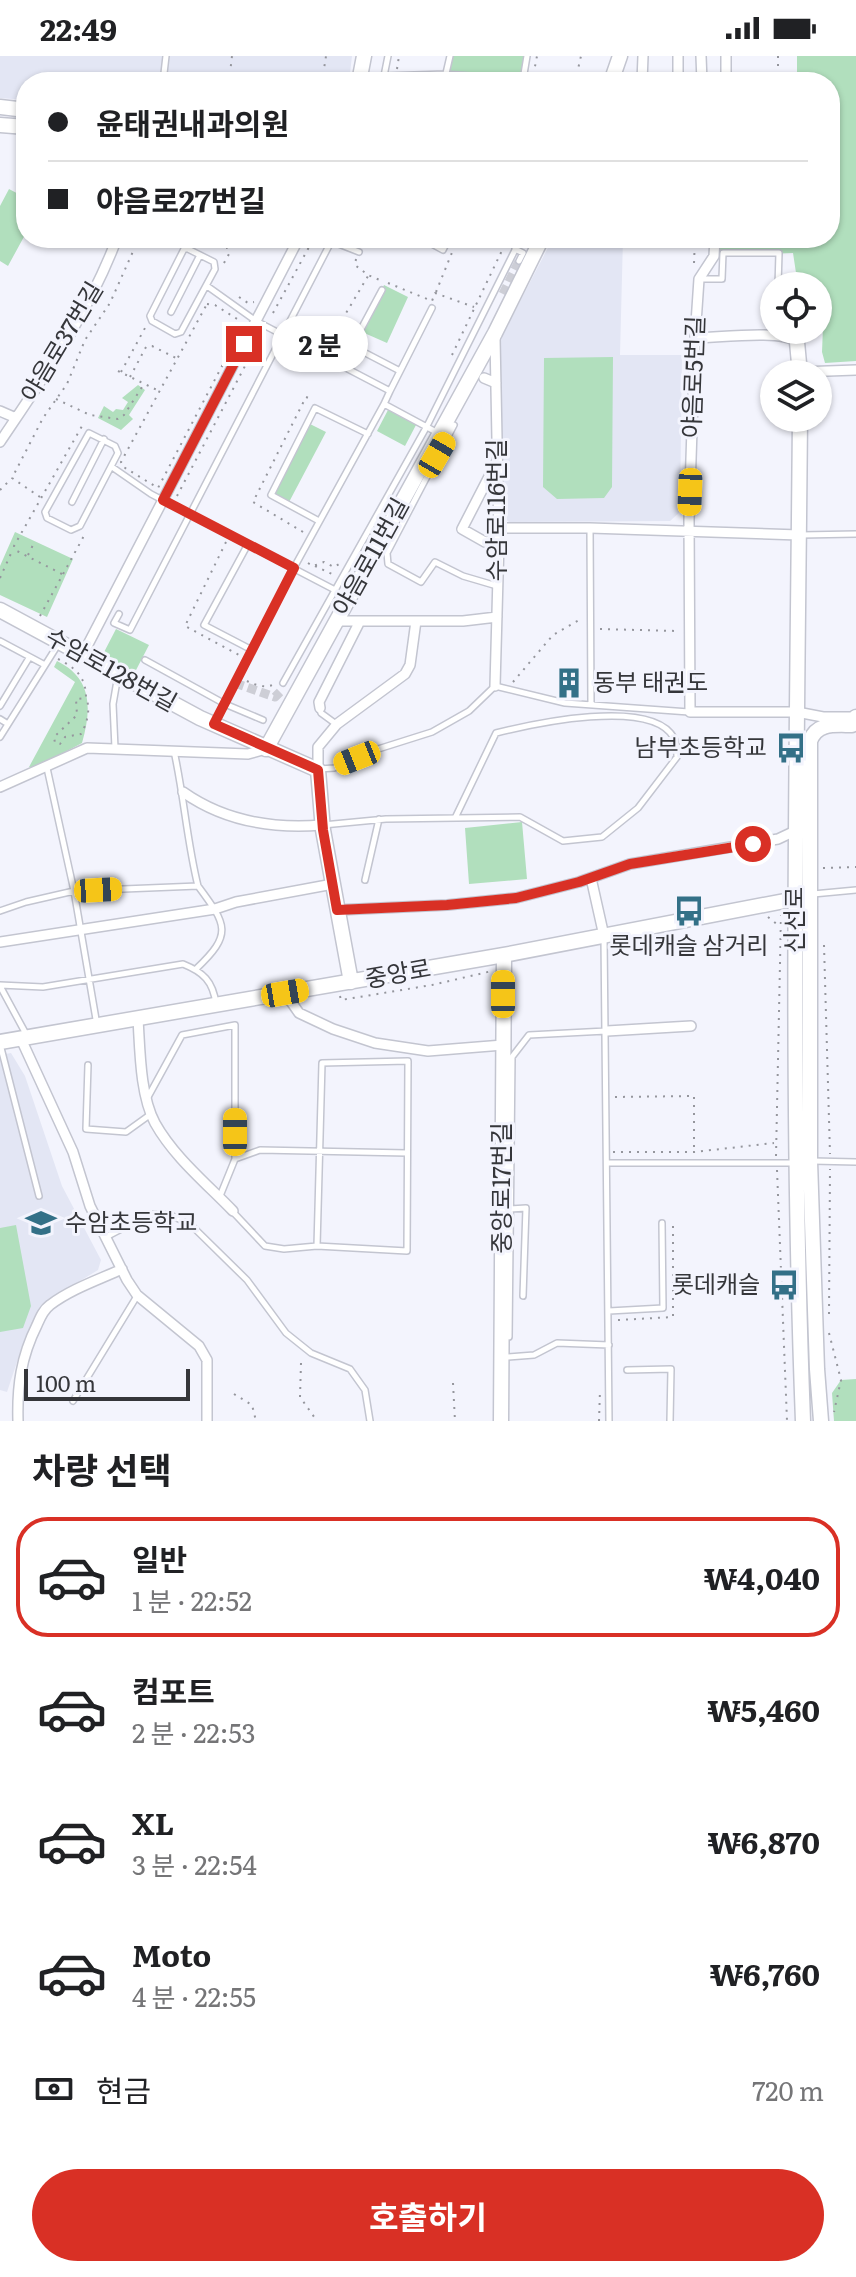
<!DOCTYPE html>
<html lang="ko">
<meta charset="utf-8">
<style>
:root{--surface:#fff;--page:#f6f6f6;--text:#202124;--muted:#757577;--line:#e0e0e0;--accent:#d93025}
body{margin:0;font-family:Literata,"Noto Sans KR",serif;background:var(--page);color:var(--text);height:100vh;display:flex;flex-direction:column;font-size:30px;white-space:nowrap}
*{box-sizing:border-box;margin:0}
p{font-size:26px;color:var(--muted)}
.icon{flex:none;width:44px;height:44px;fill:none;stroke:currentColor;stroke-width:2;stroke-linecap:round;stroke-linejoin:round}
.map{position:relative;height:1365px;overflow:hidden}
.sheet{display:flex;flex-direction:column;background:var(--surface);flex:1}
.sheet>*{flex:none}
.banner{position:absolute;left:16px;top:16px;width:824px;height:176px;border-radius:32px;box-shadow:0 2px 6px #0004;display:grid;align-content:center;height:176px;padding:0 32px;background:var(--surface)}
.buttons{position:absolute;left:760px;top:216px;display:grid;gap:16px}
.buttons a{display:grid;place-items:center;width:72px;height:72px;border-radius:50%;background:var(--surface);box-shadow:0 2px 6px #0004;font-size:40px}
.scale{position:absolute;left:24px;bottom:20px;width:166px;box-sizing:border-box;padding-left:8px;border:4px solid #35363a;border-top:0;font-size:22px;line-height:28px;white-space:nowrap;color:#35363a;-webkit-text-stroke:6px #f3f4fd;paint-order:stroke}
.end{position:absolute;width:36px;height:36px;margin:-18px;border:10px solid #d93025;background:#fff;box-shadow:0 0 0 4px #fff}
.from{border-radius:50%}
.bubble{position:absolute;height:56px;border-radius:28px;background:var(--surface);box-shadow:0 2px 6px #0004;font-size:26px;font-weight:700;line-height:56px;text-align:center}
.car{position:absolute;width:24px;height:48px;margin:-24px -12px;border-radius:10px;box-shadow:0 0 6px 2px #0007;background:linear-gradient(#f5c518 24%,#345 0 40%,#f5c518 0 76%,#345 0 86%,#f5c518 0)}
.banner b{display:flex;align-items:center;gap:28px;height:76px;font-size:30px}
.banner b+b{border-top:2px solid var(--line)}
.banner i{width:20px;height:20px;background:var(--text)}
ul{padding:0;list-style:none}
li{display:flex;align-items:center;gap:24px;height:120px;margin:0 16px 12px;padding:0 16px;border:4px solid transparent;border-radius:32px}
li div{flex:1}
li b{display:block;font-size:30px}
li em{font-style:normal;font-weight:700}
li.on{border-color:var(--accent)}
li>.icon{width:72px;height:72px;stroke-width:1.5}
h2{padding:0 32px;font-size:36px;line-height:96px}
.pay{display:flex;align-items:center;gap:20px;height:88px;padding:0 32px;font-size:30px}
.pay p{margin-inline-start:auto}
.action{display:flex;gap:16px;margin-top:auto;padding:16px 32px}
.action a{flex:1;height:92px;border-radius:48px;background:var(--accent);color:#fff;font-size:32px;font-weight:700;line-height:92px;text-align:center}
.status{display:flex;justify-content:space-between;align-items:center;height:56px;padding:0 40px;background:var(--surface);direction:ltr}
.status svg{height:22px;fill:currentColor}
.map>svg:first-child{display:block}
.built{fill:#e3e6f4}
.green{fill:#b1dfbd}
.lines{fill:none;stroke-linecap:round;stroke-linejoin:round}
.street-tunnel{stroke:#cdced6;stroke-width:9;stroke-dasharray:9 4.5;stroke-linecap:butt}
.lane-casing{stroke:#c3c5d0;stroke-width:8}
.street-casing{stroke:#c3c5d0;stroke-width:12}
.secondary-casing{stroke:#c3c5d0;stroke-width:17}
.path{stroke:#95969d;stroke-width:2;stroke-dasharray:2 6;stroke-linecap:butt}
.lane{stroke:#fff;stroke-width:5}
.street{stroke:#fff;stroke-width:9}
.secondary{stroke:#fff;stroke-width:14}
.route{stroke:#d93025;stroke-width:10}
.labels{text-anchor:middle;stroke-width:6;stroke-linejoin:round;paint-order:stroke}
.street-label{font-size:24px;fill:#35363a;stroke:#f3f4fd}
.poi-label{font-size:24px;fill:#35363a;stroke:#f3f4fd;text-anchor:start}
</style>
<div class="status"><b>22:49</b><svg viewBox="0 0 49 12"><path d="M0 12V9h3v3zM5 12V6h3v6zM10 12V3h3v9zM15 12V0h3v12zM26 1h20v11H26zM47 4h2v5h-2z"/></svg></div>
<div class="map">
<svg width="856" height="1365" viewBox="0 0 856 1365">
<rect width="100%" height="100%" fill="#f3f4fd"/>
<path class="built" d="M0,0H352L349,26H26V44L0,42Z
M553,182H623L620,299H682L680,456L670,465L509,466L501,459V282Z
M11,997L25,1020L62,1130L101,1204L98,1214L42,1248L25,1282L7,1336L0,1334V999Z"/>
<path class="green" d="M450,0H527L523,24L445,18Z
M797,0H856V305L825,307L822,296L823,271H818V230H798L793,197L714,200L715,182H830V26H797Z
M9,133L26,142V177L8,210L0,205V150Z
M384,229L408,241L387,287L362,276Z
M613,301L612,431L604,442L557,443L543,431L544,302Z
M138,329L145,334L129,359L133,363L121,374L98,362L104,350L113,356L116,353L123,354L128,346L122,342Z
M388,354L416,369L405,390L377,375Z
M308,367L326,376L288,448L272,439Z
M15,476L73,503L47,561L0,539V510Z
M116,573L149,589L134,618L101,602Z
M57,605C92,622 92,652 82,687L37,711H29L75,626L54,611Z
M522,766L527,823L469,828L465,772Z
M16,1169L31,1250L23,1272L0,1276V1172Z
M856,1323V1365H834L832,1337L841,1324Z"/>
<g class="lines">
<path class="street-tunnel" d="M503,238L519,205
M235,627L275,641L282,634"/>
<g class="lane-casing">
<path id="lane" d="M388,0L384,20L445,18L523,24L527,0
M163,26L166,0
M444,26L450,0
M421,182L443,194L449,182
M331,185L359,196
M184,193H188L214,206L215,213L181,276L175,278L152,265L150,260Z
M515,193L523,197L519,205
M699,223H722L723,197H779L778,230
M207,230L256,265L390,335L384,348L438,377
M382,234L352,290L400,315
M171,256L200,199
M390,335L432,252
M454,369L387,497L388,508L421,526L435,506L463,520L497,530
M89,377L115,390L118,397L80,470L71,474L47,462L45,456Z
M112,411L151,438L335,534
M72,446L104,383
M319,465L271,439L315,352L368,378
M590,473L591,649
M801,479L856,478
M248,488L204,569L252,594
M119,558L114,567L130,574L333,182
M0,585L45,609
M145,604L225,648L263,664
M283,627L427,370L521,182
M0,650L29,602
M320,652L321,657L336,668
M0,663L8,668
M216,665L296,508L384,348
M0,681L59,587
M115,692L113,648L118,619
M174,695C184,740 187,786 198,830
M319,713L334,712L375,694L432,676L469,655L495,630L565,647L689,656
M323,769L386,763L520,761L563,785L602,781L638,752L677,701C677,696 677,687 674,682C652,641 532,668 496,677L456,760
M365,824L379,763
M813,838L856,834
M0,855L26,846L74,835L47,712
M604,881L609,1365
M0,929L43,931L183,908C203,916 213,925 216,948
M0,930L26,978
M97,969L74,835L198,830C227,869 233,878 196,913
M0,988L39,1140
M88,1009L86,1073L126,1076L151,1058
M148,1041L182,979L235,969V1103L260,1094L407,1097
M813,1105L856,1106
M608,1107H795
M220,1140L235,1103
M510,1153L526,1152L523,1240
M233,1156L265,1190L284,1193L317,1190L322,1007L408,1005L407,1195L317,1190
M106,1181L150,1158H168L190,1168L247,1224L286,1277L311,1297L350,1313L365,1334L370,1365
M609,1255L663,1252L662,1167
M509,1281L512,1001L529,979L606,975
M508,1301L534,1299L557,1287L609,1289
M627,1314L671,1313L670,1365
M73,1345L137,1240"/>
</g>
<g class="street-casing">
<path id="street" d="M678,0V26
M701,0L702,26
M726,0V26
M642,26L643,0
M715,182L714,200L699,223L695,282L689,464L690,656H797L823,661H856
M495,282L499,484L495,630
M695,282C717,282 782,273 797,286
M800,316L856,314
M484,322L496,327
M0,355L16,362
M0,386C43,322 90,255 117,182
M496,407L462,473L485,486L499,484
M499,472H590L799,479
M336,565H463L497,561
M83,598L299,182
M320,652L319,646L360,565
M318,714V691L337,668L405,618L410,609L416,565
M0,731L87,692L248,698L266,693
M183,736C224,765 273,773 322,769
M591,822L604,880
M337,854L447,849L516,842L579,826L630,808L778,783L795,775
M0,886L215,853L236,846L333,828
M285,937L299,957L333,973L375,987L428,995L503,989
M138,963C140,994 140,1039 155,1067C174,1101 206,1127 233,1155
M607,975L691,970
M21,983L73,1096L90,1150L127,1224L137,1239L199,1290L207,1304V1365
M18,1365C17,1330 21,1301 37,1269C40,1262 43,1254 50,1249C71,1233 98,1224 122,1213"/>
</g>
<g class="secondary-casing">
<path id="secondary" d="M359,26L364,0
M611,26L620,0
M0,51L26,54
M0,69L26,71
M797,286L800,318
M800,362C797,696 790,1031 803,1365
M0,554L200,662L318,714L323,774L351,926
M266,693L495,277L542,182
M0,986L504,899L795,843
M501,1365L504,899
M821,1365L817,1313L810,1105V685C817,666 835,669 852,669L856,661"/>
</g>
<path class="path" d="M778,0V26
M397,13L399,0
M229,26L232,0
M322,26L326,0
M532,26L537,0
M575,26L581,0
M196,182L208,187L211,182
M363,190L370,182
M356,203L355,209L368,219L382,225
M224,207L229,198L226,189L230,182
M694,207L695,182
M388,227L432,245L435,237L474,251
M436,236L453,194
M239,241L248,247L254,246
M207,248L215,249L242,266V272L158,432L122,410L121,406Z
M273,257L314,182
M326,291L368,220
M452,299L508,182
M118,315L157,334
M121,316L145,272
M130,321L146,291L152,290L176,302
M56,343L90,359L118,363L124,359L144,328
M0,434L11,423
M177,440L256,289
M40,441L12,422L43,362L67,328L85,284L110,247L139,182
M303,476L253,446L306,341L311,343
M226,486L185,570L239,599
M28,499L33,489
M308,507L313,510L324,506L334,511L339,508
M315,510L334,519
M62,518L15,494L14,490L82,370
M0,522L13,493
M40,560L85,478
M600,573L677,575
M58,603C76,612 86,621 86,642L76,643L77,659L54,681L55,687L60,688L65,681L81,678C87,668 91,652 86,642
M247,625C255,629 266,633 274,628
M513,626L553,579L581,563
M823,812L856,811
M768,861L779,870
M824,889L830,1098
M340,940L341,944L432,929L492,915
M615,1041L694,1040V1095
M613,1096H694L774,1087
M776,1100L781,859
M777,1114L787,1365
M829,1258L830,1113
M618,1264L673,1261V1169
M829,1277L841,1324L834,1356
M301,1307L300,1341L317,1365
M453,1327L455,1365
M234,1338L252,1349L256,1365
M599,1365L600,1334"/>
<use href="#lane" class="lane"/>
<use href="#street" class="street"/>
<use href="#secondary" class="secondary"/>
</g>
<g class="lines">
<path class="route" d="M244,288L163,444L294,512L214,668L318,714L323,774L337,854L447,849L516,842L579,826L630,808L753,788"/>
</g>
<defs>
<g id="building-bare" transform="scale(2.4)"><path d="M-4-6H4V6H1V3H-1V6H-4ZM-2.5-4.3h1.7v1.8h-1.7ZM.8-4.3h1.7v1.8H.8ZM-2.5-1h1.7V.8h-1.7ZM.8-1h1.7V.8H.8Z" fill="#337087" stroke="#f3f4fd" stroke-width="2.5" paint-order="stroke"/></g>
<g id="bus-bare" transform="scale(2.4)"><path d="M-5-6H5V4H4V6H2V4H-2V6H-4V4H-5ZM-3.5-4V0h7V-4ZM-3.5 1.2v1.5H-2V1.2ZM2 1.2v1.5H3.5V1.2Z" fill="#337087" stroke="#f3f4fd" stroke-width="2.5" paint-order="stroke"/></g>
<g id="school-bare" transform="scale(2.4)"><path d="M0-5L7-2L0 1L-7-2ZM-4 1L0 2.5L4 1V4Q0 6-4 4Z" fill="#337087" stroke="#f3f4fd" stroke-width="2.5" paint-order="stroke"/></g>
</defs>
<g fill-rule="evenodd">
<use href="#building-bare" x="569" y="627"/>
<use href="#bus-bare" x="791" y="692"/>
<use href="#bus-bare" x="689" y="855"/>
<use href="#school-bare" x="41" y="1167"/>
<use href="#bus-bare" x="784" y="1229"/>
</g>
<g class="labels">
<g class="street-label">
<text transform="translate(62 286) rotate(-59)" y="8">야음로37번길</text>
<text transform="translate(694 321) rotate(-88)" y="8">야음로5번길</text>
<text transform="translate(497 454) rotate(-90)" y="8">수암로116번길</text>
<text transform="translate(371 501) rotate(-61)" y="8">야음로11번길</text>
<text transform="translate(111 614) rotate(29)" y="8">수암로128번길</text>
<text transform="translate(795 864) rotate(-90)" y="8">신선로</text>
<text transform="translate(398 918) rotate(-10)" y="8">중앙로</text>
<text transform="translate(502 1132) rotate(-90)" y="8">중앙로17번길</text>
</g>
<g class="poi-label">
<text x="593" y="635">동부 태권도</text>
<text x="767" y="700" text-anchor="end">남부초등학교</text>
<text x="689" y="898" text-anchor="middle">롯데캐슬 삼거리</text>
<text x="65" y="1175">수암초등학교</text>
<text x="760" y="1237" text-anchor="end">롯데캐슬</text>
</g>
</g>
</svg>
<div class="buttons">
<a><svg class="icon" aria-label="locate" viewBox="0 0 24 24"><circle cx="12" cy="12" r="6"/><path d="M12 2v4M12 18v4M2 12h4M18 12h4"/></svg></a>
<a><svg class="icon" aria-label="layers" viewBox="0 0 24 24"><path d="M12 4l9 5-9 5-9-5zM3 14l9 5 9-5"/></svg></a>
</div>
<div class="scale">100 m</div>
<i class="end from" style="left:753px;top:788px"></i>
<i class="end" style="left:244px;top:288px"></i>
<div class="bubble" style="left:272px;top:260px;width:96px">2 분</div>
<i class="car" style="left:437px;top:399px;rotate:30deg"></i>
<i class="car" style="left:690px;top:436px;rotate:182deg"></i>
<i class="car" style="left:357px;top:702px;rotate:248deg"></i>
<i class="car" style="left:98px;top:834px;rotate:87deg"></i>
<i class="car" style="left:285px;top:937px;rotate:80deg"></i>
<i class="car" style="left:503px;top:938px;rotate:0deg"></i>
<i class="car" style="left:235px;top:1076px;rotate:0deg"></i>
<div class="banner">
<b><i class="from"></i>윤태권내과의원</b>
<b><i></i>야음로27번길</b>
</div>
</div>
<section class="sheet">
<h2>차량 선택</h2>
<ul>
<li class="on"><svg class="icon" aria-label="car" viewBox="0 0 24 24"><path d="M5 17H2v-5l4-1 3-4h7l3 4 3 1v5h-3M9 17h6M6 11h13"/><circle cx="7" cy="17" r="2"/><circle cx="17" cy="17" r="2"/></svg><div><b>일반</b><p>1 분 · 22:52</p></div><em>₩4,040</em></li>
<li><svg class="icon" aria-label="car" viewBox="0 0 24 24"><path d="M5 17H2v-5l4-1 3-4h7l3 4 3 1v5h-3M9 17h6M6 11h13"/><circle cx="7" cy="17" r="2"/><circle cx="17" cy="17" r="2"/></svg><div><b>컴포트</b><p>2 분 · 22:53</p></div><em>₩5,460</em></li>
<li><svg class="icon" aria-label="car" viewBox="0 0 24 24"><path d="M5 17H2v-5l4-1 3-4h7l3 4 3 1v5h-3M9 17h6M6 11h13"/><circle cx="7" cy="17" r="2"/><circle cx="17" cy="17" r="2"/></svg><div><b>XL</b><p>3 분 · 22:54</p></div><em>₩6,870</em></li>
<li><svg class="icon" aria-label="car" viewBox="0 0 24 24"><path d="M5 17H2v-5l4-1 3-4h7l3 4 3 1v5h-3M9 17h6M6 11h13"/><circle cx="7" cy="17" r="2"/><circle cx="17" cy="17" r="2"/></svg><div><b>Moto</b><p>4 분 · 22:55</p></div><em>₩6,760</em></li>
</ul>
<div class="pay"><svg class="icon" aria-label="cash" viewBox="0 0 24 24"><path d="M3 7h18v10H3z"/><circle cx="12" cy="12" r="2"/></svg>현금<p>720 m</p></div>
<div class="action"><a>호출하기</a></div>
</section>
